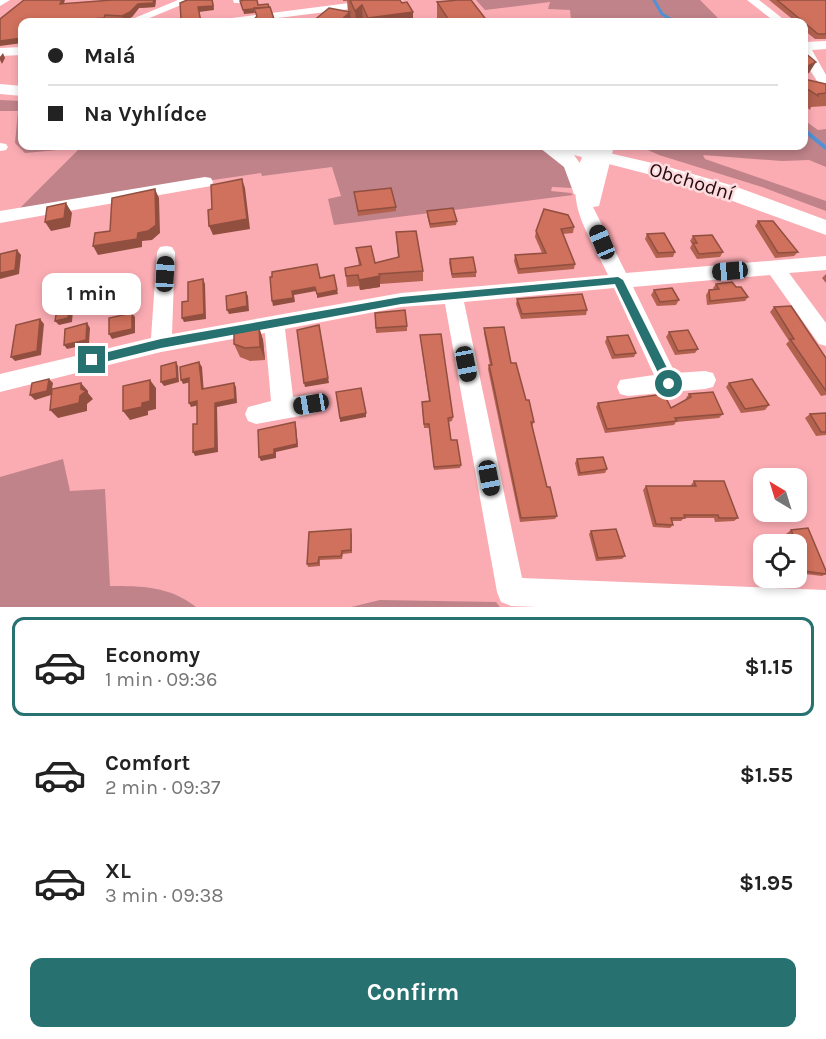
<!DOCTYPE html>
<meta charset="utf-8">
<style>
:root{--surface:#fff;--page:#f2f2f2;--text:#222;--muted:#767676;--line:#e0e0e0;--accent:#277170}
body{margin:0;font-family:Karla,sans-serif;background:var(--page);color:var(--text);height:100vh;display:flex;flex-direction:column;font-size:22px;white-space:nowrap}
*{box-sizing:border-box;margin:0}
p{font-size:20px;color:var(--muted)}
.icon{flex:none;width:33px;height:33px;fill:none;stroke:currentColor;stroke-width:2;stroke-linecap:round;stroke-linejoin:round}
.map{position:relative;height:607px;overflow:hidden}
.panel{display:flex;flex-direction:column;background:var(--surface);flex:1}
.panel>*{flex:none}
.guide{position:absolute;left:18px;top:18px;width:790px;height:132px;border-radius:12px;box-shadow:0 3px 9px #0003;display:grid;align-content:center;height:132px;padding:0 30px;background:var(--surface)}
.needle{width:39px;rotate:322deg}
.buttons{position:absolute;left:753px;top:468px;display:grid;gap:12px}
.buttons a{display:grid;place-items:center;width:54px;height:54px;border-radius:12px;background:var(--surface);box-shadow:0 3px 9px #0003;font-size:30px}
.end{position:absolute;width:27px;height:27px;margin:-14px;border:8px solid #277170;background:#fff;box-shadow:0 0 0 3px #fff}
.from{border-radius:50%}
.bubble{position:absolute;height:42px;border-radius:12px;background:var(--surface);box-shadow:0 3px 9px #0003;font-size:20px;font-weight:700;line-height:42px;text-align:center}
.car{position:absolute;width:18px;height:36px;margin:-18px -9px;border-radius:8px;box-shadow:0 0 4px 2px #0007;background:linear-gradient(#222 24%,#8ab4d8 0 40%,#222 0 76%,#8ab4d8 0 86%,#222 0)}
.guide b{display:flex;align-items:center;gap:21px;height:57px;font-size:22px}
.guide b+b{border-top:2px solid var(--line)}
.guide i{width:15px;height:15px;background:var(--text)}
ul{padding:10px 0 0;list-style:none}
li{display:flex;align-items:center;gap:18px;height:99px;margin:0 12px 9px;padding:0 18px;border:3px solid transparent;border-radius:12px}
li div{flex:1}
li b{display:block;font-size:22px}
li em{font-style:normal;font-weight:700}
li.active{border-color:var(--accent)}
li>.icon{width:54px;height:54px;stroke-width:1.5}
.action{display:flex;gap:12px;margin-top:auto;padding:12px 30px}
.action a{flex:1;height:69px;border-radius:12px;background:var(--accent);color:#fff;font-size:24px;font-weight:700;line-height:69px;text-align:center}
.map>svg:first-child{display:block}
.green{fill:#bf8389}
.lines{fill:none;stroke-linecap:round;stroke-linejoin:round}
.stream-far1{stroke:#5390d6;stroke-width:3}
.stream{stroke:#5390d6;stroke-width:4}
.minor{fill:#fff;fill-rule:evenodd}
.major{fill:#fff;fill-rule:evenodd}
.wall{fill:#b2614f}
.shaded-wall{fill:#914f40}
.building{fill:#cf715c;stroke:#914f40;stroke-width:1.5}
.route{fill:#277170}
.labels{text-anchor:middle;stroke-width:5;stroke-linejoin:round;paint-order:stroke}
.street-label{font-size:20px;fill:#250a0e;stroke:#fddbde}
</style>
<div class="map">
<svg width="826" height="607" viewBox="0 0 826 607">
<rect width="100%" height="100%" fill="#fbacb3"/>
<path class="green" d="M476,0H700L722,22H546L571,20L570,10L548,9L550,2L485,10Z
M0,100L22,101V146H536L565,160L573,188L552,187L551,191L571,193L573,195L334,225L328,199L341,196L332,167L262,176L261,173L20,208L80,148L25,153L15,143L18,111H0Z
M804,120L818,130L826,129V167L809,160L782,161L703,155L705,159L826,201V211L762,187L659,155L639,146H804Z
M63,459L70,491L105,489L110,586C142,586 169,586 196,607H0V477Z
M380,600L496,602L500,607H351Z"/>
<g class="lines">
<path class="stream-far1" d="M654,0L662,14L675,22"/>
<path class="stream" d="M804,130L826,148"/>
<path class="minor" d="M178,0H193L140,22H125Z
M233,0H252L247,3H234Z
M372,0H403L398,3L247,22H218L224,19Z
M747,0H759L787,22H775Z
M826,41V49L812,50L826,75V88L821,87L804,61V42Z
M22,47V55L0,56V48Z
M0,143L6,144L8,147L6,150L0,151Z
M587,146H614L599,206L593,207L626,273L826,256V270L789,273L826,323V346L819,344L770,275L633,287L675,373L705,371L713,373L716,380L713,387L705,389L628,396L620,394L617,387L620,380L654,375L614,288L464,302L522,578L826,590V607H538L511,606L501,602L497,592L445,304L401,307L285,329L293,397L311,394L319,397L322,404L319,411L311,414L256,424L248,421L245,414L248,407L271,401L265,333L161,352L0,392V374L151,338L157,252L160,247L166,246L172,247L175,252L172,334L401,293L608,275C585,226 560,200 587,146Z
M205,177L211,178L213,182L211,186L0,223V211Z"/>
<path class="major" d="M0,0H10L0,6Z
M0,84L22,86V96L0,94Z
M542,146H579L665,166L734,186L826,220V235L686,184L574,155L584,169L591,190L588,194L581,196L574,194L564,167L540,148Z"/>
</g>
<path class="wall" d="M112,0H156L155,7L139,8L132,17L124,20H107L106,22H22L64,4Z
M343,0H400L413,22H353L351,18V22H312L348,12L347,1H343Z
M769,0H826V39H815L804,30V22H796Z
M437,2L488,22H437Z
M804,79L826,84V106L811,107L810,110L804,105Z
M355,197L396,207V211L358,216Z
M427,211L457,221L456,225L430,228L427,215Z
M758,221L798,252L794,256L775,258L755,226Z
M574,227L573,233L563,234L575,264L574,269L518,274L514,261L515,255L542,253L535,237L536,231Z
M396,232L423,271V281L380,284V287L360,290L359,286L347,287L345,268L359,266L356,248L375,263L398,257Z
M647,234L675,252L673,257L656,258L645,239Z
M693,236L723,252L720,257L697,259L690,248L692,244L690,241Z
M450,259L476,272V277L452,278L449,263Z
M826,274V283L822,278Z
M716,284L748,297L745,301L707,305L706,295L709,290L714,289L713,288Z
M654,290L679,300L676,305L657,306L651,295Z
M517,299L587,310L586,315L521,319L516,304Z
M774,307L826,358V395L821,396L786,344L789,341L770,312Z
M375,313L407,326V331L376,333Z
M259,327L263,340L265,360L250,361L240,357L234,344Z
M484,328L511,363L534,422L532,426L547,487L557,516L555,519L520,522L488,369L489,365H490L484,333Z
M669,332L698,349L695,353L675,355L666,337Z
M420,335L453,417L452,421L449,422L451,440L461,465L460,468L434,470L429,428H424L422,406V402L429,401Z
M607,337L636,353L634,357L612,359L605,342Z
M729,383L769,405L765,410L741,413L726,387Z
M689,394L723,414L719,418L676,422L674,425L605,433L596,407L598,403L671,408L687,399L686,398Z
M826,413V435L816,436L805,418L810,414Z
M577,459L607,469L605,473L578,476L575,463Z
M694,481L738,518L734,521L715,522L714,518H684L681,521H672L673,525L670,528L653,527L643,490L646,486H691V485Z
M791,530L826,571V574L822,576L796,573V544H790L786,534Z
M591,531L625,556L622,559L596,561L589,534Z
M352,533V553L343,554L342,559L320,560V566L308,567L307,564Z"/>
<path class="shaded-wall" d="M62,0H65L62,9L60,4Z
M154,0H156L155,7L139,8L132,17L124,20L122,16L138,4Z
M213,0L214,10L199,12L198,7Z
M362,5L363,22H356L355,11Z
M254,9L255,13L244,14L243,10Z
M350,12L351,22H339Z
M413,12V22H368V18Z
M22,38V43L0,46V41Z
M3,53L5,58L2,64L0,60V57Z
M816,62L809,73L804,76V68Z
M242,179L245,188L250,229L213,235L209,226Z
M155,189L159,198L160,233L152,240L142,241V247L98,255L93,246L138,233Z
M66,203L72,213L70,227L51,231L45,222Z
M17,250L21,255L19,274L0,279V273Z
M380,276V287L360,290L359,280Z
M203,279L205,284L206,319L184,322L182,318Z
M315,287L316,291L294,295L295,302L273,306L272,301L292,291Z
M337,290L338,294L317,298V294Z
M246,292L248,296L249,311L229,314L227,310Z
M70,306L73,310L72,322L59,325L55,321Z
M132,313L135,317V333L112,339L109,334Z
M40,319L44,324L41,355L15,361L11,357Z
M87,323L90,328L89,344L67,349L64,345Z
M319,325L329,383L305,387L304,383Z
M259,327L263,340L265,360L260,347Z
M176,362L178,366L179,382L164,386L161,382Z
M199,362L202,367L204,394L202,389Z
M189,378L191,382L183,384L181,380Z
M49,379L53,383L51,395L35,400L30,395Z
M150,380L156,388V409L148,411V415L130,420L123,411L142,403Z
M81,383L88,391V393L93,399L87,404V411L58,418L50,410L81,389Z
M234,383L236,387L237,403L217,407L218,452L195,456L193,452L215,403Z
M197,401L199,405L191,407L189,403Z
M366,413V417L340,422V418Z
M295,422L296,426L298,447L276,452V458L261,461L259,457L274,449Z"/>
<path class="building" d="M24,0H62L60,4L112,0H154L153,3L138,4L130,12L122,16L105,15L104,18L65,21V22H22V38L0,41V19Z
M187,0H212L213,6L198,7L201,22H185L184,19H181L180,3Z
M244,0H257L258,5L268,4L269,7L243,10L240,1Z
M350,0H400L402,3L407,2L413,12L368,18L362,5L355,11Z
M458,0H471L488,22H450L437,2Z
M777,0H826V34H818Z
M270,7L275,22H252L257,16L254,8Z
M329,8L350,12L339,22H312Z
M769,21L770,22H753Z
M804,52L816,62L804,68Z
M804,79L826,84V93L818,94V96L804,87Z
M242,179L247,219L209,226L208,210L212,209L211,185Z
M391,188L396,207L358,211L354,192Z
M155,189L156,225L148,231L138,233L137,239L93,246L95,233L110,231L112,198Z
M66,203L64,218L45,222L47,207Z
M453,208L457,221L430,224L427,211Z
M544,209L568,215L574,227L561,229L575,264L519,269L515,255L546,253L536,231Z
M758,221H773L798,252L778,253Z
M416,231L423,271L379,274L380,276L359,280L358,275L346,276L345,268L361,265L356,248L371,246L375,263L399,257L396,232Z
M664,233L675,252L658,253L647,234Z
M712,235L723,252L699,254L693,243H697L693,236Z
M17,250L15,270L0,273V254Z
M473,257L476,272L452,274L450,259Z
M317,264L320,278L334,275L337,290L317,294L315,287L292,291L293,298L272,301L270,277H272V272Z
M203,279L204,314L182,318V302L188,301V282Z
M732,282L736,287H741L748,297L710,301L709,290L719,289L716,284Z
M672,288L679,300L660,302L654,290Z
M246,292L247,306L227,310L226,296Z
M582,294L587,310L522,314L517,299Z
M70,306L68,318L55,321L57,309Z
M791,306L826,358V391L790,339H794L774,307Z
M405,310L407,326L376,328L375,313Z
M132,313V329L109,334V318Z
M40,319L37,351L11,357L16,325Z
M87,323L86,340L64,345L65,329Z
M319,325L328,378L304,383L297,330Z
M259,327L260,347L245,348L234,344V331Z
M504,327L511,363H516L526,400H529L534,422H531L547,487H550L557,516L521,518L493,383L489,365H492L484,328Z
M688,330L698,349L678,351L669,332Z
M441,334L453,417L448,418L451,440H457L461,465L434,467L429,424H424L422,402L430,401L420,335Z
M628,335L636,353L615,355L607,337Z
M176,362L177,378L161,382V366Z
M199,362L202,389L234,383L235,399L215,403V448L193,452V424H197V401L189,403V378L181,380L180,367Z
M49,379L47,391L30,395L32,383Z
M752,379L769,405L745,409L729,383Z
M150,380V401L142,403V407L123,411V386Z
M81,383V389L86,391L80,396L79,403L50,410L52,389Z
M361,388L366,413L340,418L336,392Z
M713,392L723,414L675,418L677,421L607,429L598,403L664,394L671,408L691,397L689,394Z
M826,413V432H821L810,414Z
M295,422L297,444L274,449V454L259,457L258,430Z
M603,457L607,469L580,473L577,459Z
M694,481H724L738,518H719L718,515H684L685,518H671L673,525L656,524L646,486H696Z
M808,528L826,571V574L796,570V552H800L791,530Z
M351,529V550L342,551L341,556L319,557L318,563L307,564L309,532Z
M616,529L625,556L598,558L591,531Z"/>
<path class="route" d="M618,277L623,280L673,380V387H665L615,284L401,304L161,348L92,365L87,360L92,356L161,339L401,297Z"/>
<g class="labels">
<g class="street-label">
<text transform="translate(692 181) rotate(17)" y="7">Obchodní</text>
</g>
</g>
</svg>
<div class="buttons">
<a><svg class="needle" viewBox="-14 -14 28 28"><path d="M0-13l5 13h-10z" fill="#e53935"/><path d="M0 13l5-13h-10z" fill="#767676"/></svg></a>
<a><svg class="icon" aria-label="locate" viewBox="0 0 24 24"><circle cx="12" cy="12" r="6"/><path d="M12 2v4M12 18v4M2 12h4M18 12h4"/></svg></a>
</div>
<i class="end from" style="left:669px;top:384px"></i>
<i class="end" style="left:92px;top:360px"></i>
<div class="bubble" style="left:42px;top:273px;width:99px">1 min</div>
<i class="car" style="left:602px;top:242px;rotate:337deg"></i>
<i class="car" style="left:730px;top:271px;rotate:265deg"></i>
<i class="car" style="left:165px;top:274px;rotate:3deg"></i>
<i class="car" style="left:466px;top:364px;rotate:169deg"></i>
<i class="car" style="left:311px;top:404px;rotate:260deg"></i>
<i class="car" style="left:489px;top:478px;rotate:169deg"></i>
<div class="guide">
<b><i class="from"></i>Malá</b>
<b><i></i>Na Vyhlídce</b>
</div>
</div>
<section class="panel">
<ul>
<li class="active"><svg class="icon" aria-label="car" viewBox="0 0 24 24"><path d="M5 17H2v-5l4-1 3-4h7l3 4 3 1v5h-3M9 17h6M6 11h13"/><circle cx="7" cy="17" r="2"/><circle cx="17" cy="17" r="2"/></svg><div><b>Economy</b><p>1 min · 09:36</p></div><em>$1.15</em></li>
<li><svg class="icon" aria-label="car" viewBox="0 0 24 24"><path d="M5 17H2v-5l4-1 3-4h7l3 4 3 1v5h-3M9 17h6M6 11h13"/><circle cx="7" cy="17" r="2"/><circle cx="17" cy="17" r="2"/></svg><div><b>Comfort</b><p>2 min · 09:37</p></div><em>$1.55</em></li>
<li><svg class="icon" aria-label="car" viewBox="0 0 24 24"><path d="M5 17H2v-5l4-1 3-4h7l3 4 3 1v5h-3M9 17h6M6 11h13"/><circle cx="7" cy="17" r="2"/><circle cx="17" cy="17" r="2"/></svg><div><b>XL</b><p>3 min · 09:38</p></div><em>$1.95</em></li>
</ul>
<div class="action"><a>Confirm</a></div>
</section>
